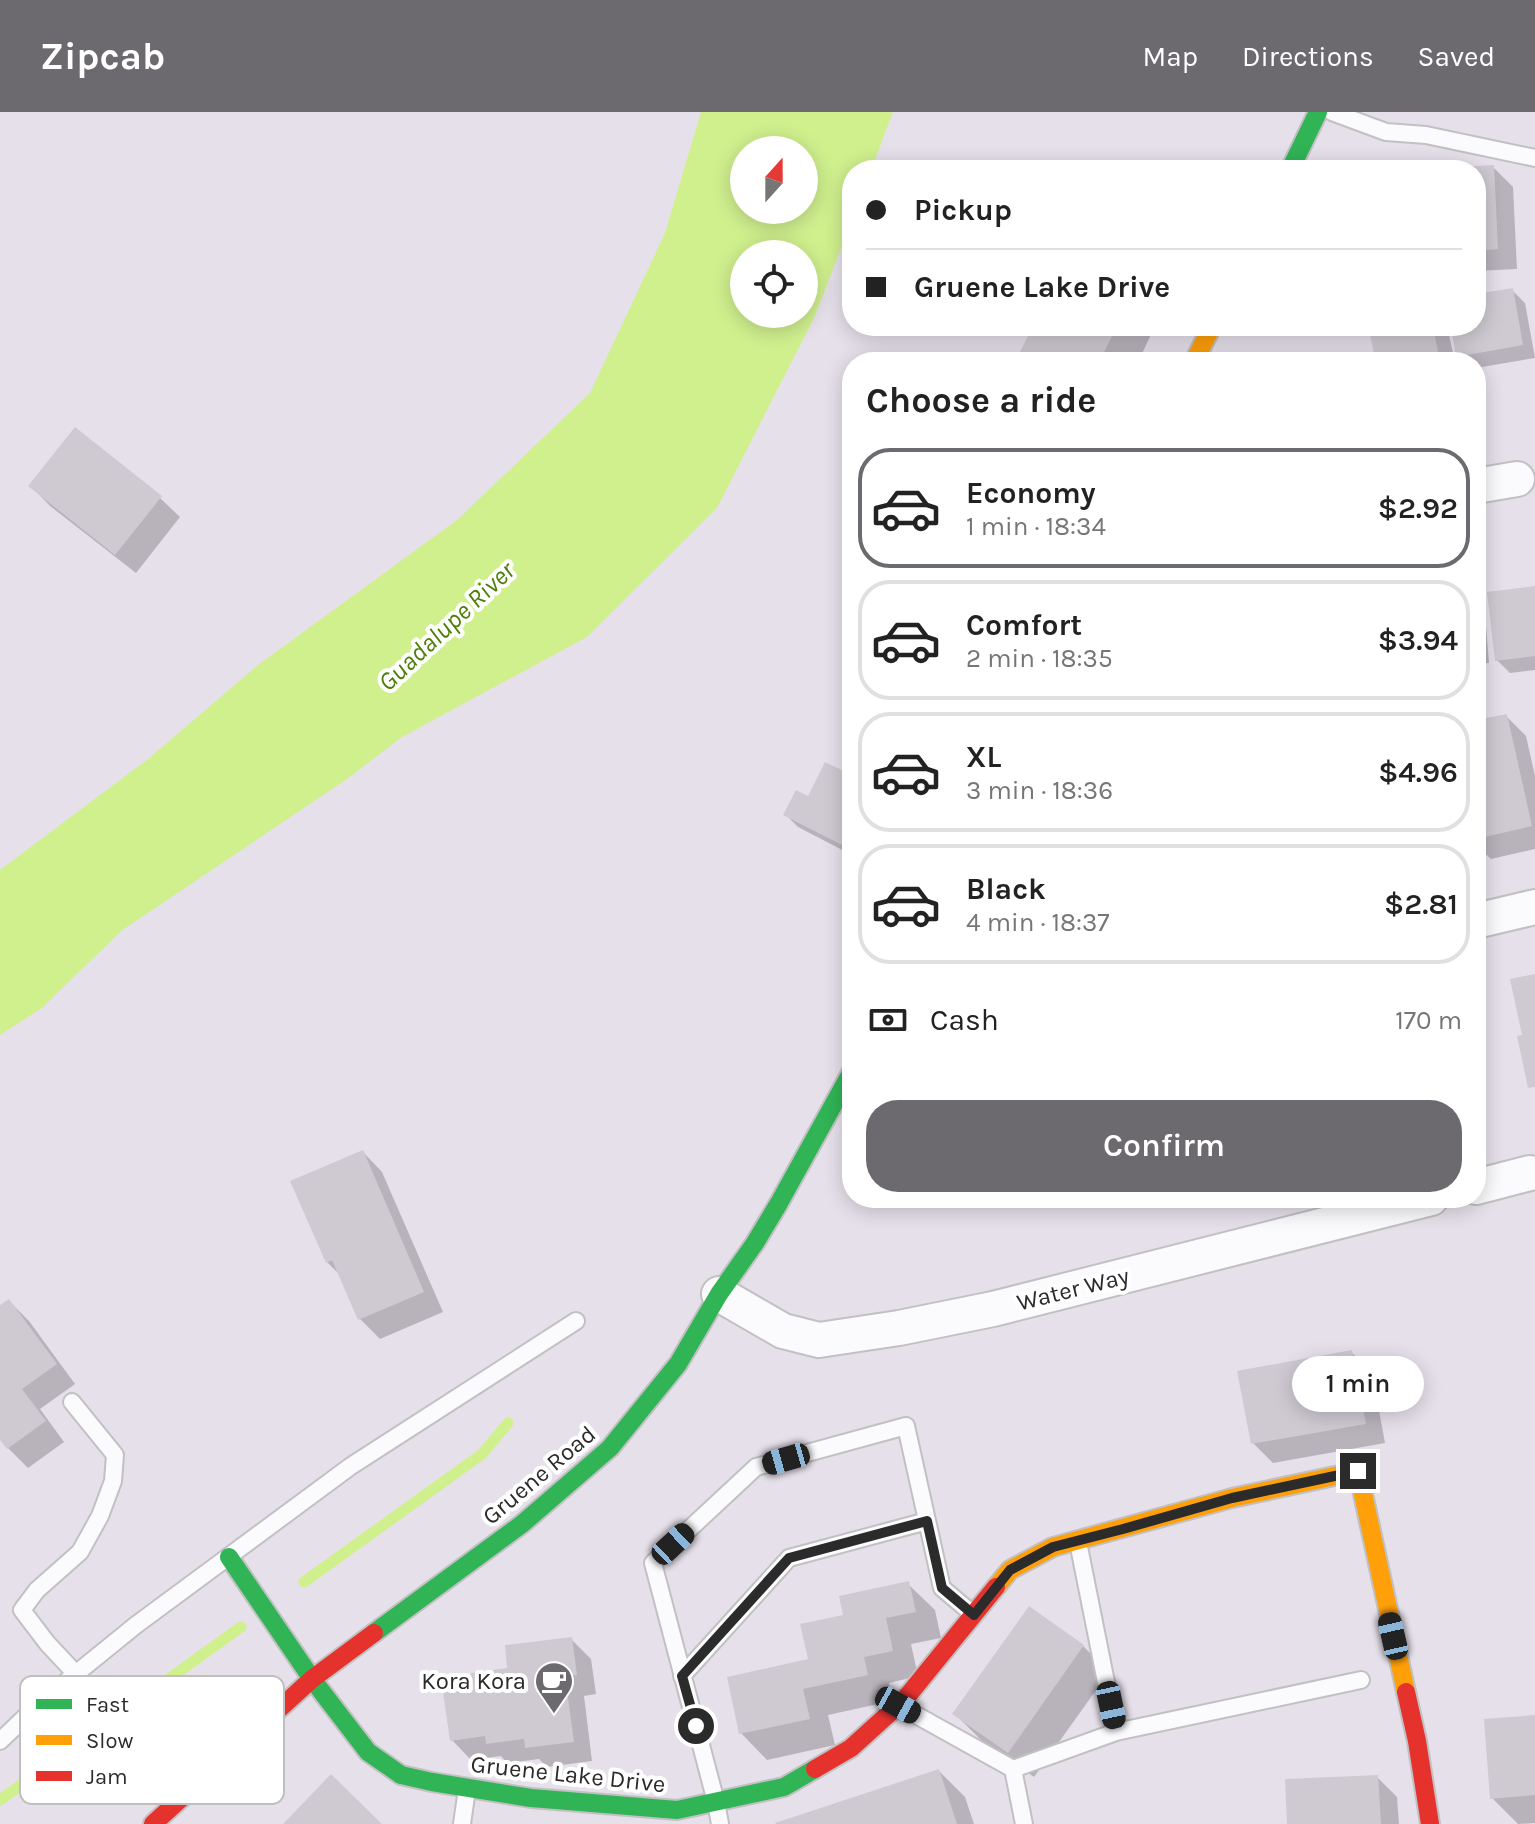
<!DOCTYPE html>
<meta charset="utf-8">
<style>
:root{--surface:#fff;--page:#f2f2f2;--text:#222;--muted:#767676;--line:#e0e0e0;--accent:#6c6a6e}
body{margin:0;font-family:Karla,sans-serif;background:var(--page);color:var(--text);height:100vh;display:flex;flex-direction:column;font-size:30px;white-space:nowrap}
*{box-sizing:border-box;margin:0}
p{font-size:26px;color:var(--muted)}
.icon{flex:none;width:44px;height:44px;fill:none;stroke:currentColor;stroke-width:2;stroke-linecap:round;stroke-linejoin:round}
.map{position:relative;flex:1;overflow:hidden}
.side{position:absolute;left:842px;top:240px;width:644px;height:856px;display:flex;flex-direction:column;background:var(--surface);border-radius:32px;box-shadow:0 4px 20px #0003}
.side>*{flex:none}
.hud{position:absolute;left:842px;top:48px;width:644px;height:176px;border-radius:32px;box-shadow:0 4px 20px #0003;display:grid;align-content:center;height:176px;padding:0 24px;background:var(--surface)}
.needle{width:52px;rotate:21deg}
.tools{position:absolute;left:730px;top:24px;display:grid;gap:16px}
.tools a{display:grid;place-items:center;width:88px;height:88px;border-radius:50%;background:var(--surface);box-shadow:0 4px 20px #0003;font-size:40px}
.end{position:absolute;width:36px;height:36px;margin:-18px;border:10px solid #2b2b2b;background:#fff;box-shadow:0 0 0 4px #fff}
.from{border-radius:50%}
.bubble{position:absolute;height:56px;border-radius:28px;background:var(--surface);box-shadow:0 4px 20px #0003;font-size:26px;font-weight:600;line-height:56px;text-align:center}
.car{position:absolute;width:24px;height:48px;margin:-24px -12px;border-radius:10px;box-shadow:0 0 6px 2px #0007;background:linear-gradient(#222 24%,#8ab4d8 0 40%,#222 0 76%,#8ab4d8 0 86%,#222 0)}
.hud b{display:flex;align-items:center;gap:28px;height:76px;font-size:30px}
.hud b+b{border-top:2px solid var(--line)}
.hud i{width:20px;height:20px;background:var(--text)}
ul{padding:0;list-style:none}
li{display:flex;align-items:center;gap:24px;height:120px;margin:0 16px 12px;padding:0 8px;border:4px solid var(--line);border-radius:32px}
li div{flex:1}
li b{display:block;font-size:30px}
li em{font-style:normal;font-weight:600}
li.active{border-color:var(--accent)}
li>.icon{width:72px;height:72px;stroke-width:1.5}
h2{padding:0 24px;font-size:36px;line-height:96px}
.pay{display:flex;align-items:center;gap:20px;height:88px;padding:0 24px;font-size:30px}
.pay p{margin-inline-start:auto}
.cta{display:flex;gap:16px;margin-top:auto;padding:16px 24px}
.cta a{flex:1;height:92px;border-radius:32px;background:var(--accent);color:#fff;font-size:32px;font-weight:600;line-height:92px;text-align:center}
header{display:flex;align-items:center;gap:48px;box-sizing:border-box;height:112px;padding:0 40px;background:var(--accent);color:#fff}
header strong{font-size:38px}
nav{display:flex;gap:44px;margin-inline-start:auto;font-size:28px}
.map>svg:first-child{display:block}
.water{fill:#d0f08e;fill-rule:evenodd}
.shadow{fill:#0003}
.lines{fill:none;stroke-linecap:round;stroke-linejoin:round}
.stream{stroke:#d0f08e;stroke-width:11}
.building{fill:#cfcad2}
.lane-casing{stroke:#c1c1c3;stroke-width:20}
.street-casing{stroke:#c1c1c3;stroke-width:38}
.fast-casing{stroke:#c1c1c3;stroke-width:22}
.slow-casing{stroke:#c1c1c3;stroke-width:22}
.jam-casing{stroke:#c1c1c3;stroke-width:22}
.lane{stroke:#fbfafc;stroke-width:16}
.street{stroke:#fbfafc;stroke-width:34}
.fast{stroke:#30b455;stroke-width:18}
.slow{stroke:#ff9f0a;stroke-width:18}
.jam{stroke:#e5322d;stroke-width:18}
.route{stroke:#2b2b2b;stroke-width:10}
.labels{text-anchor:middle;stroke-width:8;stroke-linejoin:round;paint-order:stroke}
.street-label{font-size:24px;fill:#2b2b2b;stroke:#fff}
.poi-label{font-size:24px;fill:#2b2b2b;stroke:#fff;text-anchor:end}
.water-label{font-size:26px;font-style:italic;fill:#4e8007;stroke:#fff}
.key{fill:#fff;stroke:#bfbfbf;stroke-width:2}
.key-label{font-size:22px;fill:#2b2b2b}
</style>
<header>
<strong>Zipcab</strong>
<nav><a>Map</a><a>Directions</a><a>Saved</a></nav>
</header>
<div class="map">
<svg width="1535" height="1712" viewBox="0 0 1535 1712">
<rect width="100%" height="100%" fill="#e6e0ea"/>
<path class="water" d="M701,0H893L871,58H852V108L814,206L717,396L587,525L402,625L347,667L121,819L42,896L0,923V758L148,647L258,553L457,408L590,281L665,121ZM744,38H804V98H744ZM744,142H804V202H744Z"/>
<path class="shadow" d="M1493,55L1513,75L1517,157L1476,159V58H1429Z
M1512,178L1525,191L1535,246L1476,256V250H1464L1458,244L1453,214H1476V184Z
M1035,214H1155L1138,250H1017Z
M1371,214H1447L1455,250H1378Z
M31,374L160,386L180,405L136,461L50,394Z
M1535,476V558L1510,561L1497,548Z
M1476,482L1484,490L1489,551L1476,552Z
M1506,604L1526,624L1535,664V737L1491,747L1476,733V610Z
M852,665V743L798,715L785,702L809,687Z
M363,1040L382,1060L443,1200L380,1227L360,1207L341,1164L327,1150Z
M9,1189L29,1209L75,1272L40,1297L64,1330L28,1356L8,1336L0,1325V1196Z
M1352,1241L1372,1260L1385,1331L1273,1351L1253,1331Z
M908,1472L935,1498L941,1526L911,1532L918,1564L889,1571L892,1589L828,1603L835,1633L767,1648L741,1621L810,1549L846,1504Z
M571,1527L591,1547L596,1582L584,1584L592,1649L547,1655L539,1647L507,1651L501,1644L471,1648L452,1628L475,1578L510,1558Z
M1083,1534L1109,1560L1034,1665L981,1628L955,1602Z
M1535,1605V1711L1518,1712L1492,1686Z
M939,1659L965,1685L974,1712H780Z
M1377,1665L1397,1685L1399,1712H1289Z"/>
<g class="lines">
<path class="stream" d="M304,1470L482,1342L508,1311
M0,1688L241,1515"/>
</g>
<path class="building" d="M1494,53L1498,137L1476,139V58H1441V56Z
M1513,176L1523,233L1456,245L1451,214H1476V182Z
M1033,214H1117L1099,250H1015Z
M1368,214H1433L1440,250H1376Z
M75,315L162,384L115,443L28,374Z
M1535,474V544L1495,549L1487,480Z
M1507,602L1532,714L1476,727V608Z
M825,650L852,663V738L783,703L796,678L808,684Z
M1535,862V975L1528,976L1517,924L1522,923L1510,867Z
M363,1038L424,1180L358,1208L332,1148L326,1151L290,1069Z
M9,1187L57,1252L22,1277L46,1309L7,1337L0,1328V1193Z
M1352,1238L1366,1312L1251,1332L1237,1259Z
M909,1469L916,1500L886,1506L893,1539L864,1545L868,1563L803,1577L810,1607L739,1622L727,1565L808,1547L800,1512L843,1503L839,1484Z
M1029,1494L1084,1533L1008,1641L952,1602Z
M572,1525L577,1563L565,1564L574,1630L525,1636L524,1627L486,1632L485,1624L450,1629L443,1580L473,1577L471,1561L507,1556L505,1533Z
M1535,1603V1683L1490,1687L1484,1607Z
M939,1657L957,1712H776L775,1711Z
M331,1662L382,1712H283Z
M1378,1663L1381,1712H1287L1285,1667Z"/>
<g class="lines">
<g class="lane-casing">
<path id="lane" d="M1332,0L1386,20L1426,23L1535,46
M72,1290L115,1343L113,1369L100,1404L80,1440L37,1478L22,1498L47,1531L76,1562
M682,1564L789,1446L927,1409
M900,1594L1013,1657L1116,1620L1078,1430
M1116,1620L1361,1568
M0,1629L41,1590L136,1513L351,1354L576,1209
M1013,1657L1024,1712
M462,1712L467,1677
M720,1712L716,1690L653,1451L756,1355L906,1314L942,1476L974,1503"/>
</g>
<g class="street-casing">
<path id="street" d="M1476,374L1517,367
M1476,809L1535,795
M1476,1075L1530,1061
M719,1182L783,1219L819,1228L899,1216L993,1197L1431,1086"/>
</g>
<g class="fast-casing">
<path id="fast" d="M1290,58L1318,0
M229,1445L312,1567L368,1640L401,1663L432,1670L531,1686L677,1698L784,1675L815,1657
M374,1521L522,1412L610,1336L678,1252L719,1182L755,1131L779,1091L852,959"/>
</g>
<g class="slow-casing">
<path id="slow" d="M1194,250L1212,214
M996,1475L1010,1458L1053,1435L1232,1386L1358,1359L1406,1580"/>
</g>
<g class="jam-casing">
<path id="jam" d="M1406,1580L1417,1629L1430,1712
M815,1657L851,1636L905,1587L996,1475
M153,1712L312,1567L374,1521"/>
</g>
<use href="#lane" class="lane"/>
<use href="#street" class="street"/>
<use href="#fast" class="fast"/>
<use href="#slow" class="slow"/>
<use href="#jam" class="jam"/>
</g>
<g class="lines">
<path class="route" d="M696,1614L682,1564L789,1446L927,1409L942,1476L974,1503L1010,1458L1053,1435L1123,1417L1232,1386L1358,1359"/>
</g>
<defs>
<g id="cafe-pin" transform="scale(2)"><path d="M0 17L-7.5 6A9.5 9.5 0 1 1 7.5 6Z" fill="#6c6a6e" stroke="#fff"/><path d="M-5.5-4.5H6V0H3Q3 3.5 0 3.5H-2.5Q-5.5 3.5-5.5 0ZM3-3.2v2h1.7v-2ZM-6 4.5H4V6H-6Z" fill="#fff"/></g>
</defs>
<g fill-rule="evenodd">
<use href="#cafe-pin" x="554" y="1569"/>
</g>
<g class="labels">
<g class="street-label">
<text transform="translate(1073 1177) rotate(-14)" y="8">Water Way</text>
<text transform="translate(539 1363) rotate(-40)" y="8">Gruene Road</text>
<text transform="translate(568 1662) rotate(6)" y="8">Gruene Lake Drive</text>
</g>
<g class="poi-label">
<text x="526" y="1577">Kora Kora</text>
</g>
<g class="water-label">
<text transform="translate(446 514) rotate(-43)" y="9">Guadalupe River</text>
</g>
</g>
<rect x="20" y="1564" width="264" height="128" rx="12" class="key"/>
<rect x="36" y="1587" width="36" height="10" fill="#30b455"/>
<rect x="36" y="1623" width="36" height="10" fill="#ff9f0a"/>
<rect x="36" y="1659" width="36" height="10" fill="#e5322d"/>
<g class="key-label">
<text x="86" y="1600">Fast</text>
<text x="86" y="1636">Slow</text>
<text x="86" y="1672">Jam</text>
</g>
</svg>
<div class="tools">
<a><svg class="needle" viewBox="-14 -14 28 28"><path d="M0-13l5 13h-10z" fill="#e53935"/><path d="M0 13l5-13h-10z" fill="#767676"/></svg></a>
<a><svg class="icon" aria-label="locate" viewBox="0 0 24 24"><circle cx="12" cy="12" r="6"/><path d="M12 2v4M12 18v4M2 12h4M18 12h4"/></svg></a>
</div>
<i class="end from" style="left:696px;top:1614px"></i>
<i class="end" style="left:1358px;top:1359px"></i>
<div class="bubble" style="left:1292px;top:1244px;width:132px">1 min</div>
<i class="car" style="left:786px;top:1347px;rotate:254deg"></i>
<i class="car" style="left:673px;top:1432px;rotate:47deg"></i>
<i class="car" style="left:1393px;top:1524px;rotate:347deg"></i>
<i class="car" style="left:898px;top:1593px;rotate:119deg"></i>
<i class="car" style="left:1111px;top:1593px;rotate:168deg"></i>
<div class="hud">
<b><i class="from"></i>Pickup</b>
<b><i></i>Gruene Lake Drive</b>
</div>
<section class="side">
<h2>Choose a ride</h2>
<ul>
<li class="active"><svg class="icon" aria-label="car" viewBox="0 0 24 24"><path d="M5 17H2v-5l4-1 3-4h7l3 4 3 1v5h-3M9 17h6M6 11h13"/><circle cx="7" cy="17" r="2"/><circle cx="17" cy="17" r="2"/></svg><div><b>Economy</b><p>1 min · 18:34</p></div><em>$2.92</em></li>
<li><svg class="icon" aria-label="car" viewBox="0 0 24 24"><path d="M5 17H2v-5l4-1 3-4h7l3 4 3 1v5h-3M9 17h6M6 11h13"/><circle cx="7" cy="17" r="2"/><circle cx="17" cy="17" r="2"/></svg><div><b>Comfort</b><p>2 min · 18:35</p></div><em>$3.94</em></li>
<li><svg class="icon" aria-label="car" viewBox="0 0 24 24"><path d="M5 17H2v-5l4-1 3-4h7l3 4 3 1v5h-3M9 17h6M6 11h13"/><circle cx="7" cy="17" r="2"/><circle cx="17" cy="17" r="2"/></svg><div><b>XL</b><p>3 min · 18:36</p></div><em>$4.96</em></li>
<li><svg class="icon" aria-label="car" viewBox="0 0 24 24"><path d="M5 17H2v-5l4-1 3-4h7l3 4 3 1v5h-3M9 17h6M6 11h13"/><circle cx="7" cy="17" r="2"/><circle cx="17" cy="17" r="2"/></svg><div><b>Black</b><p>4 min · 18:37</p></div><em>$2.81</em></li>
</ul>
<div class="pay"><svg class="icon" aria-label="cash" viewBox="0 0 24 24"><path d="M3 7h18v10H3z"/><circle cx="12" cy="12" r="2"/></svg>Cash<p>170 m</p></div>
<div class="cta"><a>Confirm</a></div>
</section>
</div>
